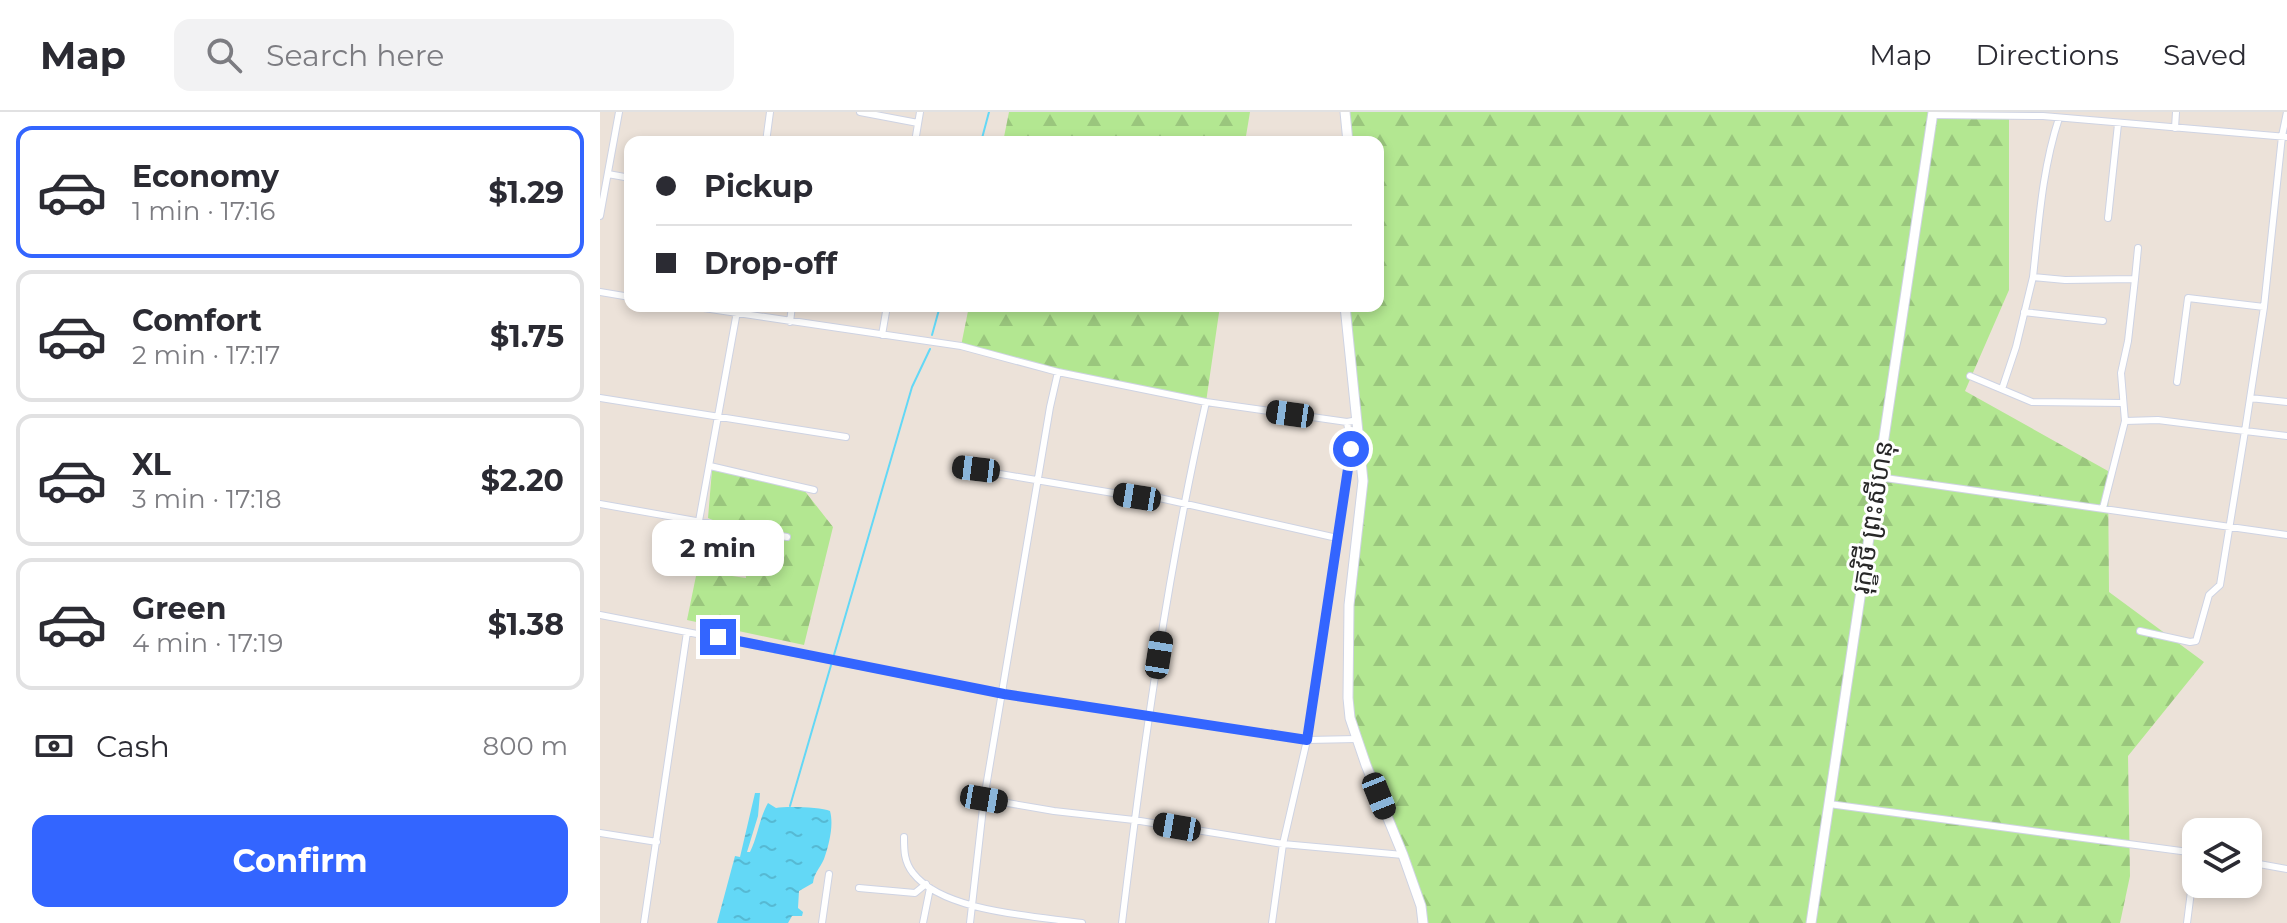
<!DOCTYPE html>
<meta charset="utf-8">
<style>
:root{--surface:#fff;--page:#f2f2f3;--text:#2b2b33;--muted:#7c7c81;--line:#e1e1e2;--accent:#3365ff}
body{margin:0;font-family:Montserrat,"Noto Sans Khmer",sans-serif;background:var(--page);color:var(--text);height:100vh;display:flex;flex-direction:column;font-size:30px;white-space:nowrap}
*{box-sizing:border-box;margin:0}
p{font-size:26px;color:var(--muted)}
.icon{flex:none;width:44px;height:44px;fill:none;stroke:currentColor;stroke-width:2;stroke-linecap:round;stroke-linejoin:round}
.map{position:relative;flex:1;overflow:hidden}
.panel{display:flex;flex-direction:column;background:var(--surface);width:600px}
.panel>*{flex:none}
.hud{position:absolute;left:24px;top:24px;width:760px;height:176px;border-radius:16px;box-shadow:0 4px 12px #0003;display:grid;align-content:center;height:176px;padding:0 32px;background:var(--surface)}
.controls{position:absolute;left:1582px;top:706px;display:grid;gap:16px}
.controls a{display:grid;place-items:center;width:80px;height:80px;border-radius:16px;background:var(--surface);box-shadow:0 4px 12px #0003;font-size:40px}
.end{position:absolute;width:36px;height:36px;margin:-18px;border:10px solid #3365ff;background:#fff;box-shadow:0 0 0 4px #fff}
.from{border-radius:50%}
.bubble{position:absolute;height:56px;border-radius:16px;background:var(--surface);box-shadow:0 4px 12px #0003;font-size:26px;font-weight:700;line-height:56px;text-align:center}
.car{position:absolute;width:24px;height:48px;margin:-24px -12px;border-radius:10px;box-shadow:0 0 6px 2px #0007;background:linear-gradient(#222 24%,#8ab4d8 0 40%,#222 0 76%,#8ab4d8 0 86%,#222 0)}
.hud b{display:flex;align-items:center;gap:28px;height:76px;font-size:30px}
.hud b+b{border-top:2px solid var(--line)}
.hud i{width:20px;height:20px;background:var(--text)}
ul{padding:14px 0 0;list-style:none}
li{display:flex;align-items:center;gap:24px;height:132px;margin:0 16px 12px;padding:0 16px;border:4px solid var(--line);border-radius:16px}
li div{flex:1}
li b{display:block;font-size:30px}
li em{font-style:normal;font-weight:700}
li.active{border-color:var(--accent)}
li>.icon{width:72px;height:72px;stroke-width:1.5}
.pay{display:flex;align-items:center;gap:20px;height:88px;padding:0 32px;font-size:30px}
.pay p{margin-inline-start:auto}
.button{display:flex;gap:16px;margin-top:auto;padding:16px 32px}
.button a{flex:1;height:92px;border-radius:16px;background:var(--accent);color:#fff;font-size:32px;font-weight:700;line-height:92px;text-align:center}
header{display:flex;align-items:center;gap:48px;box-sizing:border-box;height:112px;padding:0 40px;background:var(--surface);border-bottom:2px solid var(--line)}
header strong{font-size:38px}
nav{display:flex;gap:44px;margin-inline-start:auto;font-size:28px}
.search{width:560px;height:72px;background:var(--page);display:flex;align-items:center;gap:20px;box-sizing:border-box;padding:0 28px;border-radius:16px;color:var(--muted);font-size:30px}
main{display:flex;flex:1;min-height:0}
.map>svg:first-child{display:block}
.forest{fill:url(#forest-firs)}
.water{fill:url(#water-ripples)}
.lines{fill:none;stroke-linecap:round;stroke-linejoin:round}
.stream{stroke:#63d8f6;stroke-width:2}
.street-casing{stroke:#ced3e3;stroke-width:8}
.secondary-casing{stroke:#ced3e3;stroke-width:11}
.street{stroke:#fff;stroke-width:6}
.secondary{stroke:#fff;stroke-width:9}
.route{stroke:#3365ff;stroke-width:10}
.labels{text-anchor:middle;stroke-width:6;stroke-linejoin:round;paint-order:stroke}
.street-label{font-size:26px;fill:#282828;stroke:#fff}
</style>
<header>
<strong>Map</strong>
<div class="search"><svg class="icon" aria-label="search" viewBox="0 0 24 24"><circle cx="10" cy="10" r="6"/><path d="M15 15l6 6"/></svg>Search here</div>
<nav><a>Map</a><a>Directions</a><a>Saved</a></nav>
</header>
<main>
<section class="panel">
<ul>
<li class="active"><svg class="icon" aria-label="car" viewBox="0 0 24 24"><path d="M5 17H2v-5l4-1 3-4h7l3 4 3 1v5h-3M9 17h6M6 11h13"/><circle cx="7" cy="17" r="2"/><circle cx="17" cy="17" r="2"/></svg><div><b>Economy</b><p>1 min · 17:16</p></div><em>$1.29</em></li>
<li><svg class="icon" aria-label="car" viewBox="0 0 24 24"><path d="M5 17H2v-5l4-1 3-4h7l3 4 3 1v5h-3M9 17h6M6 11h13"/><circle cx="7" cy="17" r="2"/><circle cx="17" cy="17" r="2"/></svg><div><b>Comfort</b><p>2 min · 17:17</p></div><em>$1.75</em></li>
<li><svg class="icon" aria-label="car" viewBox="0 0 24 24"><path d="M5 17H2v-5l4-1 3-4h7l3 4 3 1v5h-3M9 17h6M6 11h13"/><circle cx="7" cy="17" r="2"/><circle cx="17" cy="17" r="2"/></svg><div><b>XL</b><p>3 min · 17:18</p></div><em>$2.20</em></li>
<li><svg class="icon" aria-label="car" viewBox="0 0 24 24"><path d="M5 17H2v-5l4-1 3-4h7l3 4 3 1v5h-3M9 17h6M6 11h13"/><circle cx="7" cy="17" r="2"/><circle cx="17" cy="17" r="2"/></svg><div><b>Green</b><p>4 min · 17:19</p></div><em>$1.38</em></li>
</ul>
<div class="pay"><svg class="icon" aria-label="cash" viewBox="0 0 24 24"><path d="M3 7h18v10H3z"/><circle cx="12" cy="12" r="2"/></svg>Cash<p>800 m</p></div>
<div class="button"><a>Confirm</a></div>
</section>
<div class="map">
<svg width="1687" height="811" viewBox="0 0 1687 811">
<defs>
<pattern id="forest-firs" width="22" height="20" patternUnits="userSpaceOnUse" patternTransform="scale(2)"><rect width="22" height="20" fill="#b3e791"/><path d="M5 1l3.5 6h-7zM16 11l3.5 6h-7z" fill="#9ac67d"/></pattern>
<pattern id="water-ripples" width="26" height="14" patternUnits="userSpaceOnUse" patternTransform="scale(2)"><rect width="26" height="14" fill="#63d8f6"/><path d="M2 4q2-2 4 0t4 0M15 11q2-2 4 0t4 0" fill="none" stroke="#56b9d3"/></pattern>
</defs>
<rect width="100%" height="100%" fill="#ece2d9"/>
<path class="forest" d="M409,0H650L645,30H403Z
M745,0H1412L1409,7V178L1365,279L1508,359L1509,480L1604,550L1528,644L1530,764L1520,811H823L750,606L749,493L763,369L746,194H778V30H748Z
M369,194H620L606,290L458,260L361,234Z
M112,358L204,378L233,415L204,533L87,508L97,459L146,466L144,444L167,434L108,406Z"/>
<path class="water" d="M155,681H160L158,704L147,740H150C158,724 159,707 168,691L176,696C186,694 221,695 230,699C234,713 229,733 224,747C220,756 214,761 213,771L199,779L198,796L203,800L202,804H192L188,811H117L135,744L140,745Z"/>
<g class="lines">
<path class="stream" d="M381,30L389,0
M332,223L340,194
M190,694L312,275L330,237"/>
<g class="street-casing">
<path id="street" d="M260,0L318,11
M1332,3L1443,4L1687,25
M1459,6C1442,58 1439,110 1433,165L1465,168L1535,167L1528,229L1521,261L1525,309
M1575,16L1576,0
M166,30L170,0
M315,30L320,0
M8,62L30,66
M0,104L19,0
M1508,106L1518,12
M1535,167L1538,136
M0,180L30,185
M90,194L361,234L458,260L606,290L747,310L758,308
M1424,200L1503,209
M190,210L192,194
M282,223L287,194
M1370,264L1432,290L1523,291
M1577,270L1588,186L1664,195
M1402,277L1416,235L1433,165
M0,286L246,325
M1650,286L1687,290
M110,354L214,378
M359,355L537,385H555L737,426
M1278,365L1687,423
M0,392L187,425
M1503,396L1525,309L1558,308L1645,319L1664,195L1682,24L1687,0
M99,409L138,194
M0,503L404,582L707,628L757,627
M1540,519L1590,530L1596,529L1609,483L1620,473L1645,319L1687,324
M384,687L454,699L534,708L683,732L803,743
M1229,692L1596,741
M0,721L57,730
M304,725C304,738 304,750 313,761C343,800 435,804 482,811
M1648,750L1687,757
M259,776L315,781L326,772
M44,811L87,520
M222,811L229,762
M323,811L330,776
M370,811L384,687L450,295L458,260
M522,811C543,637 567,462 606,290
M672,811L683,732L707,628L751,337L747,310
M1587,811L1596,740"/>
</g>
<g class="secondary-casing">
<path id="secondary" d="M745,0L748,30
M745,194L763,369L749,493L748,586L750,606L766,653L803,743L821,794L823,811
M1211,811L1333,0"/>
</g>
<use href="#street" class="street"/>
<use href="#secondary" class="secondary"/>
</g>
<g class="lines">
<path class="route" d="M118,525L404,582L707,628L751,337"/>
</g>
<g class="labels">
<g class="street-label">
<text transform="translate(1272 405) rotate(-81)" y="9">រុក្ខវិថី ព្រះសីហនុ</text>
</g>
</g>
</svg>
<div class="controls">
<a><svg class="icon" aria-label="layers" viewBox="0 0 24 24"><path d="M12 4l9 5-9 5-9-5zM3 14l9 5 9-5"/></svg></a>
</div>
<i class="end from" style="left:751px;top:337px"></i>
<i class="end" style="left:118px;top:525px"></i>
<div class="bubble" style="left:52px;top:408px;width:132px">2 min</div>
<i class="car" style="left:690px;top:302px;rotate:278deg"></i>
<i class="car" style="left:376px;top:357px;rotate:277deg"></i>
<i class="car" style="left:537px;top:385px;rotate:279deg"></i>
<i class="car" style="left:559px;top:543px;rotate:9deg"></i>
<i class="car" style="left:779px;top:684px;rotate:158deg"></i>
<i class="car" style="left:384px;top:687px;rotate:100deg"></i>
<i class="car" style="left:577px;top:715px;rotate:280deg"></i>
<div class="hud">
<b><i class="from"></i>Pickup</b>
<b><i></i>Drop-off</b>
</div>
</div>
</main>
